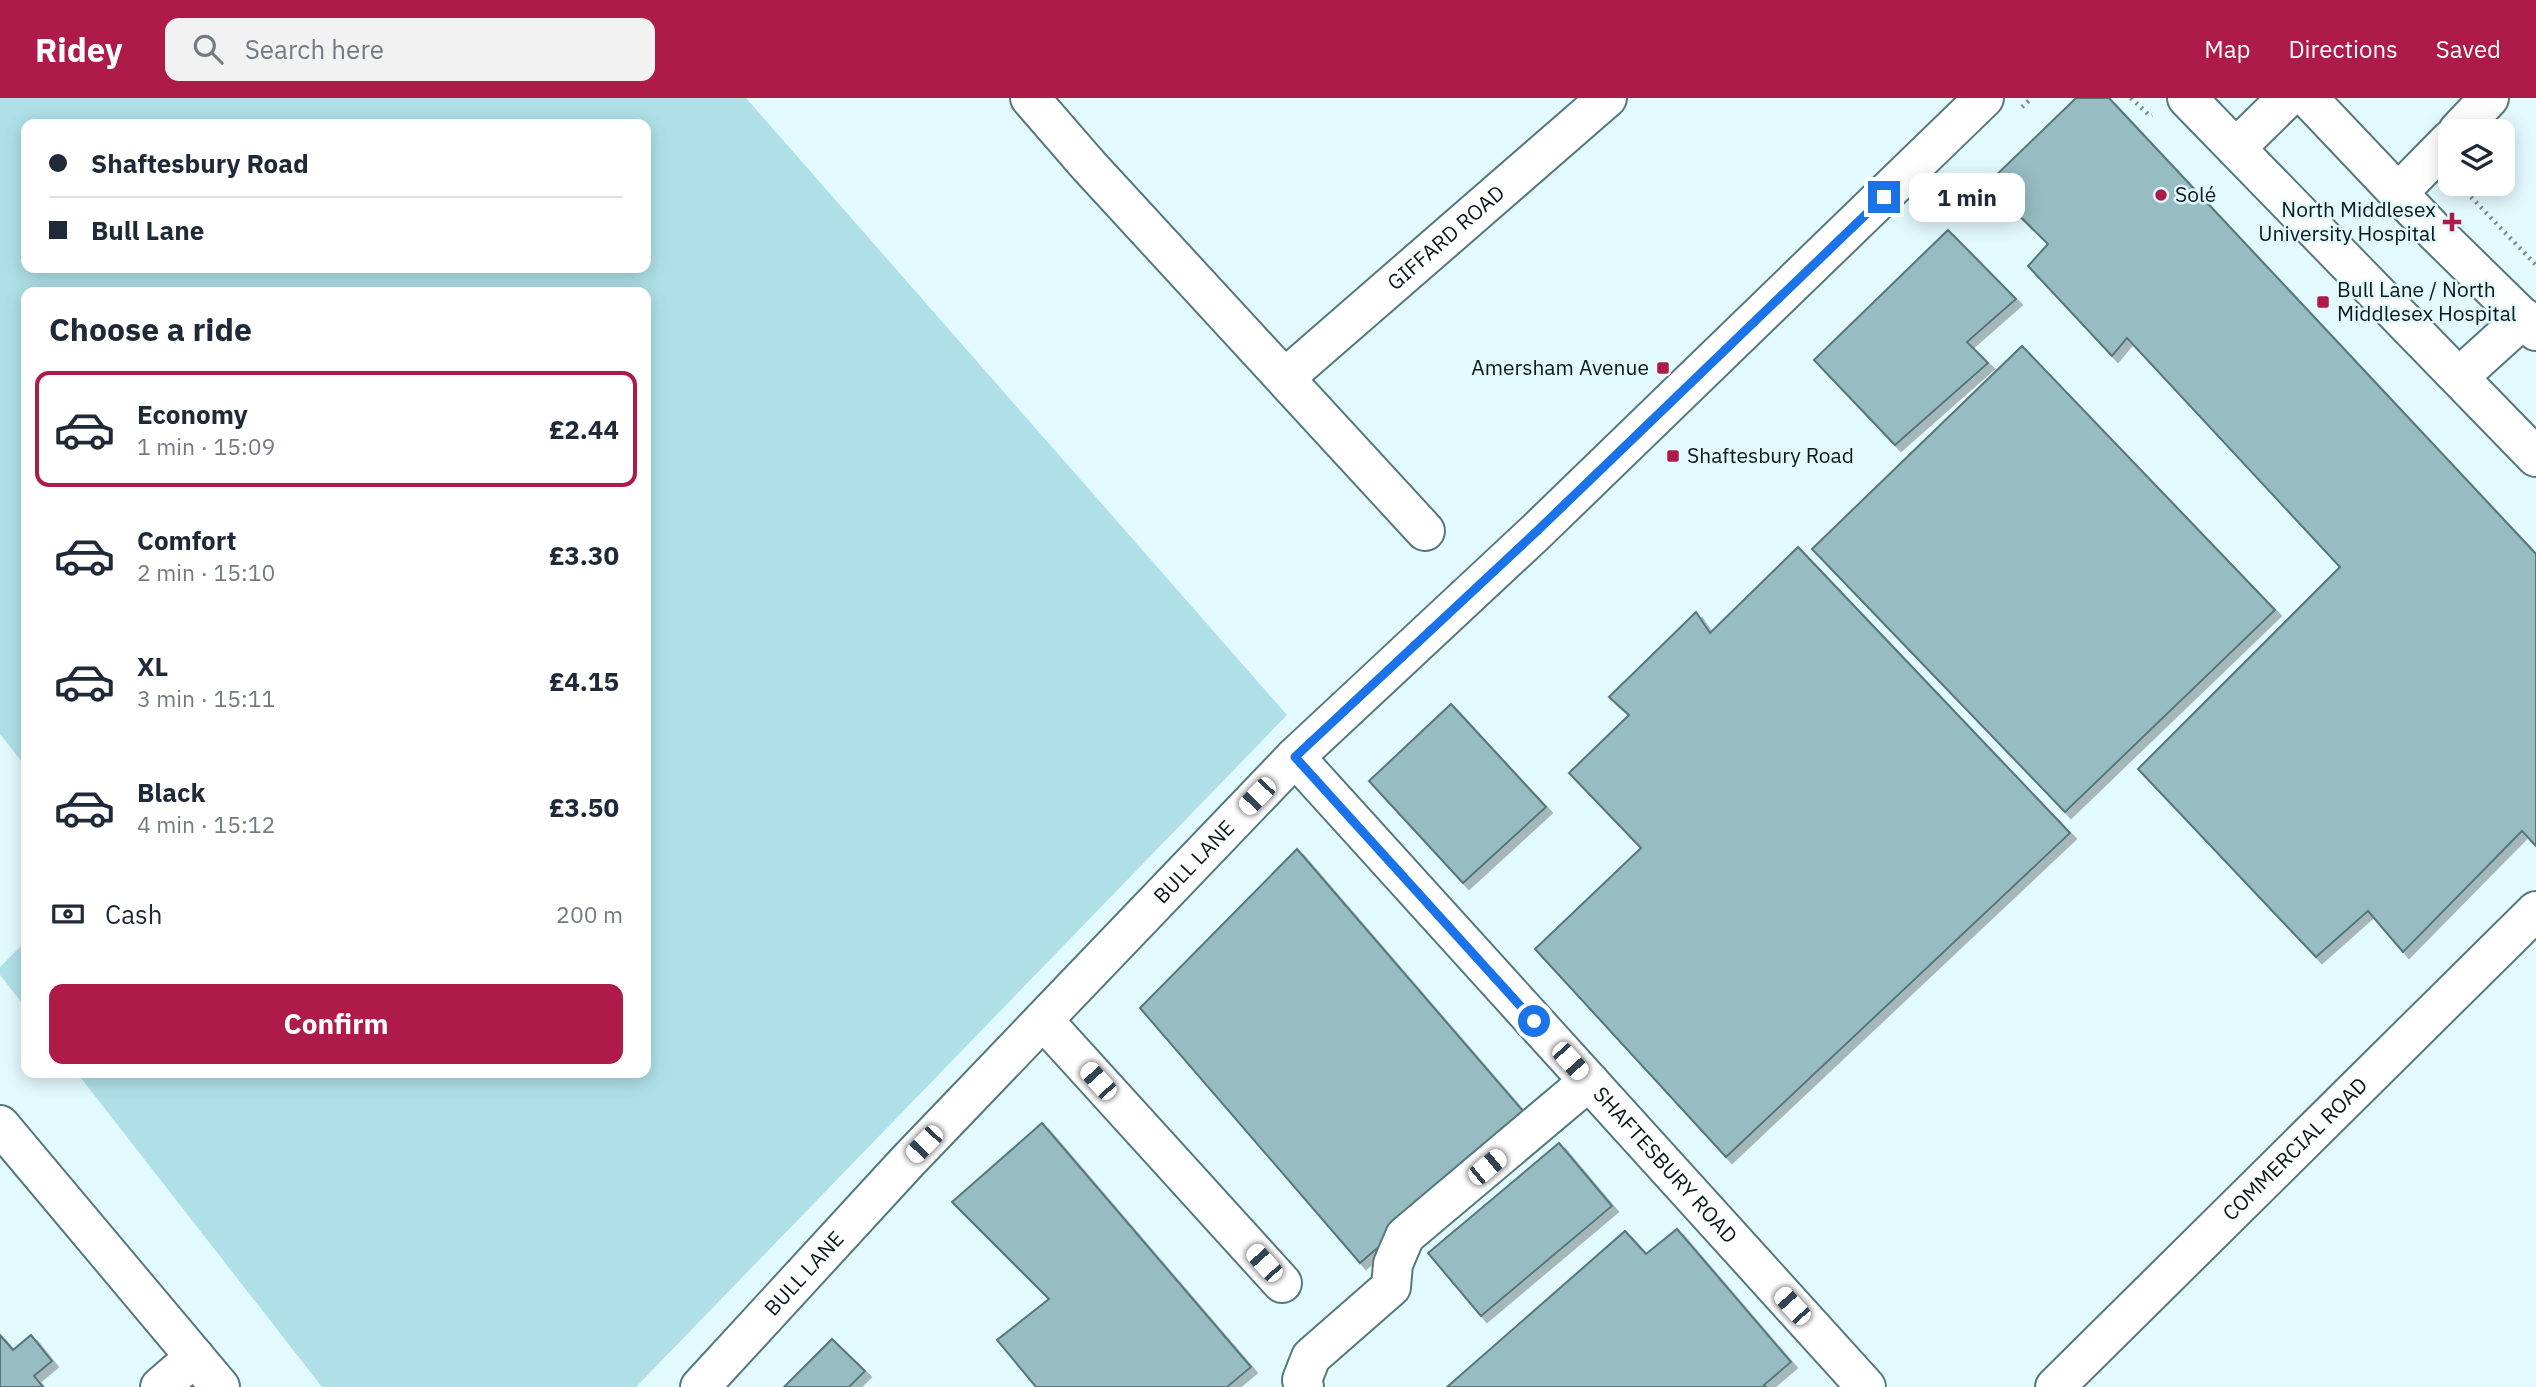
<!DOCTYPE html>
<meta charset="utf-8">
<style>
:root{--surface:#fff;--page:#f2f2f3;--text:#1f2937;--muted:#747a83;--line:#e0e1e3;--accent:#ae1b48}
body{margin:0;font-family:"IBM Plex Sans",sans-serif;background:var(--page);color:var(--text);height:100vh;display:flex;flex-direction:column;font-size:26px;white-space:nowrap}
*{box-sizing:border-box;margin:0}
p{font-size:23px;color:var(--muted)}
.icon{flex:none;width:38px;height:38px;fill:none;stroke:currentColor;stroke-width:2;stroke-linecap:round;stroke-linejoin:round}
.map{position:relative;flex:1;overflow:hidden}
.panel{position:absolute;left:21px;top:189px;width:630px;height:791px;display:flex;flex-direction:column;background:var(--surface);border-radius:14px;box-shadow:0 4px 18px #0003}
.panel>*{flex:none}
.top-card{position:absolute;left:21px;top:21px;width:630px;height:154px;border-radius:14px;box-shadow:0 4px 18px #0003;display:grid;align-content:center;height:154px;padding:0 28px;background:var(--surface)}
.tools{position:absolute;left:2438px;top:21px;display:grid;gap:14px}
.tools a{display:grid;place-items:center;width:77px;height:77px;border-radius:14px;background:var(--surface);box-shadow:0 4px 18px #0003;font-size:35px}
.end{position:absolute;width:32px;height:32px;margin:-16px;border:9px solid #1a73e8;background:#fff;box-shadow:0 0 0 4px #fff}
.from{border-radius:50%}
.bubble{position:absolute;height:49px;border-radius:14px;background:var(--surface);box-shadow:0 4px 18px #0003;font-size:23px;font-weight:700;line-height:49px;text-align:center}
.car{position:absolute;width:21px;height:42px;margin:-21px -10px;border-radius:9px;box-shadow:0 0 5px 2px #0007;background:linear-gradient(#fff 24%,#345 0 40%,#fff 0 76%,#345 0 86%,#fff 0)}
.top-card b{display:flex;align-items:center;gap:24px;height:66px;font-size:26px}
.top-card b+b{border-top:2px solid var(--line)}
.top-card i{width:18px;height:18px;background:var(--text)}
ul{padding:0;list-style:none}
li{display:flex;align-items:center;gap:21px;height:116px;margin:0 14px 10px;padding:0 14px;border:4px solid transparent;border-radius:14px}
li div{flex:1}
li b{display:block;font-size:26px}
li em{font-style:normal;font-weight:700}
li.current{border-color:var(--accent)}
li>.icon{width:63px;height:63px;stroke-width:1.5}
h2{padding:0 28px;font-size:32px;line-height:84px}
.pay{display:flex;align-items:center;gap:18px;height:77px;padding:0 28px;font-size:26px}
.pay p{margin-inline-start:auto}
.cta{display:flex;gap:14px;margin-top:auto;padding:14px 28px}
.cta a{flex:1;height:80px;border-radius:14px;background:var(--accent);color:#fff;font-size:28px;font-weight:700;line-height:80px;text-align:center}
header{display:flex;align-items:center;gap:42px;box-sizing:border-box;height:98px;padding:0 35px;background:var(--accent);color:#fff}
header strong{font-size:33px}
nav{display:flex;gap:38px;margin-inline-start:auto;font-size:24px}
.search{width:490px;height:63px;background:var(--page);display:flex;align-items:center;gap:18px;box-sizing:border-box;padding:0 24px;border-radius:14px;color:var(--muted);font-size:26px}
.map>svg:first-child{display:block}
.green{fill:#afe0e8;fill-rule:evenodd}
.building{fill:#97bcc2;stroke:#54777d;stroke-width:2;filter:url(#shadow)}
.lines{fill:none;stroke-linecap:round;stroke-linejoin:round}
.minor-casing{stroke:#55787e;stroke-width:42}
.path{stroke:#778a8d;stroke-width:4.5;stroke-dasharray:2 5;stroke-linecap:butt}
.minor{stroke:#fff;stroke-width:38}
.route{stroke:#1a73e8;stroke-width:9}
.poi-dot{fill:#ae1b48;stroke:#e2f9fd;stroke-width:2.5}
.labels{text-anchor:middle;stroke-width:5;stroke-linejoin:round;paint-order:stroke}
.poi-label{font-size:21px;fill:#09181a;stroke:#e2f9fd;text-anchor:start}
.street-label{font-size:21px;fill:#09181a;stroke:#e2f9fd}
</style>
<header>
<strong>Ridey</strong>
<div class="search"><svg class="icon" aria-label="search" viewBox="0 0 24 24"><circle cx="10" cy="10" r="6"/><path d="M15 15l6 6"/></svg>Search here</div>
<nav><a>Map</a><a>Directions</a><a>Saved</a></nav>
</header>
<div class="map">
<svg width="2536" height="1289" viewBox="0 0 2536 1289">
<defs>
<filter id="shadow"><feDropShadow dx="6" dy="6" stdDeviation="0" flood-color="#0004"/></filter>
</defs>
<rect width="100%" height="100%" fill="#e2f9fd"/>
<path class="green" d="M0,0H746L1287,617L636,1289H322L77,975H646V194H26V669L0,636ZM26,26H646V170H26Z
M26,843V910L0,877V869Z"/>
<path class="building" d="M2076,0H2109L2536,456V748L2522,733L2403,854L2368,813L2316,859L2138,671L2340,469L2127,240L2112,258L2028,168L2048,146L1987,86Z
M1948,132L2016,201L1967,244L1988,265L1895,347L1814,262Z
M2022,248L2275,512L2065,714L1812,451Z
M1798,449L2070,735L1726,1059L1535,851L1641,750L1569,675L1629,617L1609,599L1696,514L1710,535Z
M1451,606L1546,709L1463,785L1369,683Z
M1297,751L1529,1020L1360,1165L1140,910Z
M1042,1025L1251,1269L1227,1289H1036L997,1242L1049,1201L952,1104Z
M1559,1045L1612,1108L1481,1218L1428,1155Z
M1677,1131L1791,1264L1764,1287L1766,1289H1447L1625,1133L1646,1156Z
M0,1237L13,1252L31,1237L52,1263L34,1278L43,1289H0Z
M832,1241L865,1273L849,1289H784Z"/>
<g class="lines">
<g class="minor-casing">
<g id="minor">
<path d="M1030,0L1089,68L1425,433"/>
<path d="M2187,0L2536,359"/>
<path d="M2308,0L2436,135L2536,233"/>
<path d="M2458,33L2489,0"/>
<path d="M2236,50L2287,0"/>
<path d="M2398,95L2450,42"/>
<path id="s1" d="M1286,279L1607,0"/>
<path d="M2459,279L2524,220"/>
<path id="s2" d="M1295,659L1866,1289"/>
<path d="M1043,922L1282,1185"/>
<path d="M0,1027L220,1289"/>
<path d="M160,1289L195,1259"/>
<path id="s3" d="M700,1289L907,1064L1295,659L1536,434L1984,0"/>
<path d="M1304,1289L1302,1282L1311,1259L1391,1189L1393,1166L1405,1138L1589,983"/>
<path id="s4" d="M2055,1289L2536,813"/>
</g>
</g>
<path class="path" d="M2131,0L2150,18L2152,17
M2022,9L2032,0
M2471,99L2536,167"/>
<use href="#minor" class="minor"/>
</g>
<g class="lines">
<path class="route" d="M1534,923L1295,659L1536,434L1884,99"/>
</g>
<g class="poi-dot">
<circle cx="2161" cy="97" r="7"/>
<path d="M2448.5 113.5h7v7h7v7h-7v7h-7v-7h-7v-7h7z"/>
<rect x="2316" y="197" width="14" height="14" rx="3.5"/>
<rect x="1656" y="263" width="14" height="14" rx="3.5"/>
<rect x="1666" y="351" width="14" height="14" rx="3.5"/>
</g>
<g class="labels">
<g class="poi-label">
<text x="2175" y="104">Solé</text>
<text x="2436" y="119" text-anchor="end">North Middlesex<tspan x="2436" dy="24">University Hospital</tspan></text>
<text x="2337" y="199">Bull Lane / North<tspan x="2337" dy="24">Middlesex Hospital</tspan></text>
<text x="1649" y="277" text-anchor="end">Amersham Avenue</text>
<text x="1687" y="365">Shaftesbury Road</text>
</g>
<g class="street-label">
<text dy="7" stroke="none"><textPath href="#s1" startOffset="212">GIFFARD ROAD</textPath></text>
<text dy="7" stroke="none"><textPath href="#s3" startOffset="721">BULL LANE</textPath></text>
<text dy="7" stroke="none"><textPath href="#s4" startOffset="338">COMMERCIAL ROAD</textPath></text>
<text dy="7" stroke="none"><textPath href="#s2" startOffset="551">SHAFTESBURY ROAD</textPath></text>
<text dy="7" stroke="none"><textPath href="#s3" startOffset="154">BULL LANE</textPath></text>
</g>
</g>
</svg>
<div class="tools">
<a><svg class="icon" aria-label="layers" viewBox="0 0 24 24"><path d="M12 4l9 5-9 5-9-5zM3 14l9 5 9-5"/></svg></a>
</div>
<i class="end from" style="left:1534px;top:923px"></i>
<i class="end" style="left:1884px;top:99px"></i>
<div class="bubble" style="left:1909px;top:75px;width:116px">1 min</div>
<i class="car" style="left:1257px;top:698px;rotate:224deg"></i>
<i class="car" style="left:1570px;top:963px;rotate:138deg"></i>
<i class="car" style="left:1098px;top:983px;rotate:318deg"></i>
<i class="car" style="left:924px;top:1046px;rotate:224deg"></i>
<i class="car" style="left:1487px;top:1069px;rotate:50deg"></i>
<i class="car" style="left:1264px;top:1165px;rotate:318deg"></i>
<i class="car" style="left:1792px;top:1208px;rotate:318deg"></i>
<div class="top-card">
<b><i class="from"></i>Shaftesbury Road</b>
<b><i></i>Bull Lane</b>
</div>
<section class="panel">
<h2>Choose a ride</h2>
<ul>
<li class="current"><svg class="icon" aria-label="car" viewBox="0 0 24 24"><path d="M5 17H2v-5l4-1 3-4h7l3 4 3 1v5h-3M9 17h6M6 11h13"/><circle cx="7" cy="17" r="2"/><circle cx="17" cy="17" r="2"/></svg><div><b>Economy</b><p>1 min · 15:09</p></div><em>£2.44</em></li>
<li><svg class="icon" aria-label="car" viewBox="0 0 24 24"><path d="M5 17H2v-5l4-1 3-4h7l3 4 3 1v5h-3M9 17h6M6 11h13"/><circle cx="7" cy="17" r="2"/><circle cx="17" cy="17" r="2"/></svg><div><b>Comfort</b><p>2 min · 15:10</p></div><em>£3.30</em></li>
<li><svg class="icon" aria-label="car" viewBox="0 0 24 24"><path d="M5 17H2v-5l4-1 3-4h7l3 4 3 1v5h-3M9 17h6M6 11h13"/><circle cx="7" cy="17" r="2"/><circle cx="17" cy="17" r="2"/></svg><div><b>XL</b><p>3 min · 15:11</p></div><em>£4.15</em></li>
<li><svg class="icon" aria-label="car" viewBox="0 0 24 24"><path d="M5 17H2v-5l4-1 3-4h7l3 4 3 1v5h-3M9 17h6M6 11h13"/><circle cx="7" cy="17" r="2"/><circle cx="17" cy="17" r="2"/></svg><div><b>Black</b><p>4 min · 15:12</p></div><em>£3.50</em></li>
</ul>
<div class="pay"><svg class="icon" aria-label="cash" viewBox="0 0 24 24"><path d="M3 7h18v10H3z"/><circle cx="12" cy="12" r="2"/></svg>Cash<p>200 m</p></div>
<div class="cta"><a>Confirm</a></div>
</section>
</div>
